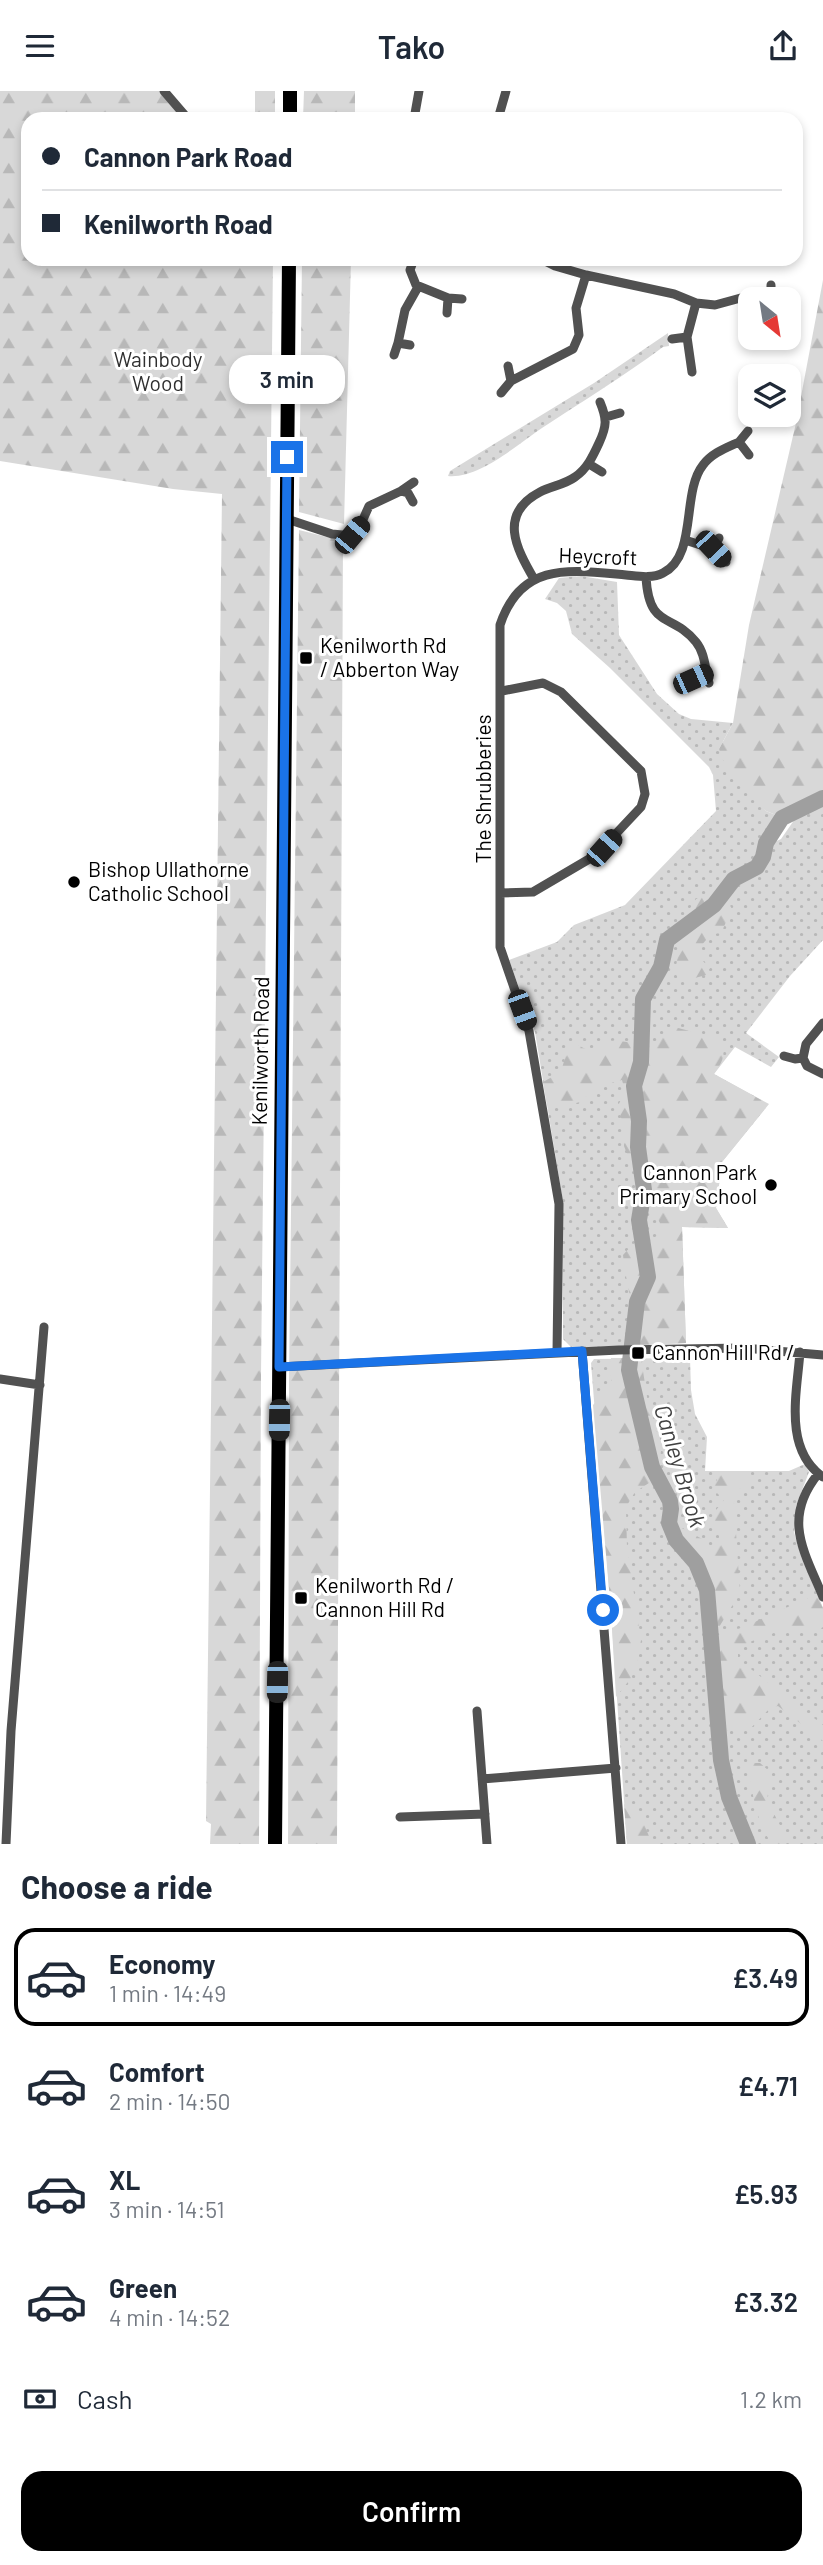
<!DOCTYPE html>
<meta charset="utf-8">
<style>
:root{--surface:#fff;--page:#f6f6f7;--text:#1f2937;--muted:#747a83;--line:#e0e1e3;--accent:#000}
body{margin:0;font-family:Barlow,sans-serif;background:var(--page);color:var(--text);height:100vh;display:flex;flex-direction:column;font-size:26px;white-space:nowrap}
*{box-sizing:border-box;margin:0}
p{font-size:23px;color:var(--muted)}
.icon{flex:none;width:38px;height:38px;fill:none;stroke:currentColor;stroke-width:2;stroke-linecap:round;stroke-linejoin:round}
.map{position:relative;height:1753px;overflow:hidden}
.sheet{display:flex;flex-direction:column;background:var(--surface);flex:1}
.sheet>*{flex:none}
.hud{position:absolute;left:21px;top:21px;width:782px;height:154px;border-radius:21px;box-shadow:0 4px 10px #0003;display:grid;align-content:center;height:154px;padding:0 21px;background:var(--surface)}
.needle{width:46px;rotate:150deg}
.tools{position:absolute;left:738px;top:196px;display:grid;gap:14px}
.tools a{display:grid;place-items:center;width:63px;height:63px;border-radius:14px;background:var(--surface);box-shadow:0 4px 10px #0003;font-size:35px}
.end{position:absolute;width:32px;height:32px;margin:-16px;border:9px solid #1a73e8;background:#fff;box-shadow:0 0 0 4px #fff}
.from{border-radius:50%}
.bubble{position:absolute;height:49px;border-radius:21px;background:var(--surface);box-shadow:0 4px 10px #0003;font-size:23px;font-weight:600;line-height:49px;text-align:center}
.car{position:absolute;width:21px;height:42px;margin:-21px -10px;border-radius:9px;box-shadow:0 0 5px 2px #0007;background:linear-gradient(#222 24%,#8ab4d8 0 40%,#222 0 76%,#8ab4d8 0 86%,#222 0)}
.hud b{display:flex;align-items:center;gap:24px;height:66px;font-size:26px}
.hud b+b{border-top:2px solid var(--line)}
.hud i{width:18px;height:18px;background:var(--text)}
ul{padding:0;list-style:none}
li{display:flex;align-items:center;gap:21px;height:98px;margin:0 14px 10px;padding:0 7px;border:4px solid transparent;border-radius:21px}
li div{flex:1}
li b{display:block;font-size:26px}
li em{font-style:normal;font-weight:600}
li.active{border-color:var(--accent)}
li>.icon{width:63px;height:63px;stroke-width:1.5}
h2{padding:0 21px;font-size:32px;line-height:84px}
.pay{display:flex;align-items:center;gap:18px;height:77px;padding:0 21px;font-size:26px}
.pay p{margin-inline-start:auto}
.primary-button{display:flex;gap:14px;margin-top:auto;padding:14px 21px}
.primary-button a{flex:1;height:80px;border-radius:21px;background:var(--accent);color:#fff;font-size:28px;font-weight:600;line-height:80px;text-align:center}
header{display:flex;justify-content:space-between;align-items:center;height:91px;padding:0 21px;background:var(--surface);font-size:32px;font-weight:600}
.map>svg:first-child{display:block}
.grass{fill:url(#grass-dots)}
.forest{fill:url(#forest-firs)}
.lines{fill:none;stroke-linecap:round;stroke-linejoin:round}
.river{stroke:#9f9f9f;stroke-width:16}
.minor{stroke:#515151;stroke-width:9}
.primary{stroke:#000;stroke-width:14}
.route{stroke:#1a73e8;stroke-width:9}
.poi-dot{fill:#000;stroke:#fff;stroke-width:2.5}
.labels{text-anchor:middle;stroke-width:6;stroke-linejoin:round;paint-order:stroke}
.park-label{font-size:21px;fill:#2f2f2f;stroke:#fff}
.street-label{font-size:21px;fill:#000;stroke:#fff}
.poi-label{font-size:21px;fill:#000;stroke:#fff;text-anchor:start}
.water-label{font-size:23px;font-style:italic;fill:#404040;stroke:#fff}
</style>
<header><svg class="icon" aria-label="menu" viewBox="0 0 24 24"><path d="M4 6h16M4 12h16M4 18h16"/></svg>Tako<svg class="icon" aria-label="share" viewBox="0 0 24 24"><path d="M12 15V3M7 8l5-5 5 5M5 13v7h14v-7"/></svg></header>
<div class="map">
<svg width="823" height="1753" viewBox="0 0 823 1753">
<defs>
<pattern id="grass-dots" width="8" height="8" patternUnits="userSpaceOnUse" patternTransform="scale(1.75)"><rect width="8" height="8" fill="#d8d8d8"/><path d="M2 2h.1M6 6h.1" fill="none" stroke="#b8b8b8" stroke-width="1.8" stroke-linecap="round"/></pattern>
<pattern id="forest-firs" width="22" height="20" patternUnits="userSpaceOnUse" patternTransform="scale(1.75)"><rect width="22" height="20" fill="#d8d8d8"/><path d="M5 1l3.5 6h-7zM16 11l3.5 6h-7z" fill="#b8b8b8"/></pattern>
</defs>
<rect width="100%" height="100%" fill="#fff"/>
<path class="grass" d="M668,242L669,255L663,256C624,285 583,310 542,337C518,353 479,388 448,385L450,380L594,292Z
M581,485L617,491L619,544L657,603L679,623L691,628L733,632L719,658L766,720L781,726L765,745L763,756L781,748L797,725L823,712V849L790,885L746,942L779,966L771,976L735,956L714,983L769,1013L722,1071L716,1117L728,1137L682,1136L686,1252L572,1257L563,1248V1111L535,941L509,869L557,851L574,834L625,814L716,720L713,684L709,676L610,577L572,543L566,520L557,512L545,508L559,487Z
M690,1267L691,1299L695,1323L707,1346L705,1380H789L805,1373L809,1381L796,1415L794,1441L801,1465L823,1517V1753H627L611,1521L591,1272L594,1268Z"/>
<path class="forest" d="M0,0H162L188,28H28V168H273L261,1284L259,1753H210L211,1733L206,1730L222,403L173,398L0,370Z
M255,0H275V28H255Z
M304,0H355V28H303Z
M302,168H351L344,433L299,421Z
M823,189V704L791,719L781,726L766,720L728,682L719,658L733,632L749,534L796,332Z
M299,439L343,450L337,1753H288L289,1290Z
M709,802L714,810L728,811L732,818L721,842L712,843C698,857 693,862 710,877L706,884L680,891L675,881L685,825L696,808Z
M675,936C691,941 706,942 721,949C726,965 723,970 714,983L761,1009L764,1019L722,1071L716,1117L728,1137L682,1136L686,1252L638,1254C636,1224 626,1195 623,1164L633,1153L658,1145L660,1132L637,1089L624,1055L625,1036L617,1017L625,1000L622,989L597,996L580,1011L561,1016L547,1014L543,991L561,981L566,963L574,951C598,968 592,953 611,950C618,949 628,952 635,952L638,963C652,959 658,953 666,940Z
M611,1267H641L647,1306L661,1359L660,1371L652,1390L635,1401L626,1416L627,1457L641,1549L638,1568L631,1587L616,1606L611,1521L593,1314L611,1294Z
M720,1381H749L748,1391L736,1401L734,1411L740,1502L716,1541C714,1525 715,1505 710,1490C703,1472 680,1451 680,1436L704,1449L712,1463L720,1449L713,1423L724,1409L713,1398Z
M817,1503L823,1517V1536L817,1540C791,1536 759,1542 738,1559V1568L823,1634V1650L778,1615L770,1617L750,1638L727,1640L715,1545L741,1537Z
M748,1672H760L769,1680L770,1693L766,1713C775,1723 784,1739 786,1753H772C755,1729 752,1700 748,1672Z
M624,1713L639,1720L652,1753H627Z"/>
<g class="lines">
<path class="river" d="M748,1753L729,1706L721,1669L707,1499L696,1472L676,1449L669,1432L671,1418L670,1410L652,1376L629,1279L637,1211L648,1186L639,1129L644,1099L638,1056L639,1030L634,995L641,971L643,908L661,876L667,849L714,814L734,788L757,776L763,766L766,752L782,727L823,707"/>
<path class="minor" d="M164,0L188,28
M414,28L419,0
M498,28L506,0
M414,168L410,179L416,194L448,207
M541,168L555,175L586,184L674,203L696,212L715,214L748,205H771
M771,208V194
M447,222L448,207L462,208
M687,246L692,281
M672,248L687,246L696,212
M398,252L405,219L418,196
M394,264L398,252L410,254
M511,290L573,258L579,244L576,217L586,184
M501,302L511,290L508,275
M606,326L620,322
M748,340L739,351L749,364
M589,373L602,381
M401,400L414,391
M287,428L332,443L352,445L361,433L369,415L401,400L408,402L413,411
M719,447L713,458L726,471
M685,449L713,458
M646,486C649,539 672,521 696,551C705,562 705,578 709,592
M534,488C516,457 498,423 540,401C551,395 564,394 575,386C587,378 593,365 599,352C607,335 607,328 600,311
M693,588L706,582
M500,802L533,801L596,764L641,716L645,703L641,680L561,601L543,592L502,600
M784,965L795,968L803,967L807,975L823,983
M803,967L806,953L823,932
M582,1260L621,1753
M800,1261C797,1302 783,1358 823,1386
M557,1262L559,1113L529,940L500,856V534C521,470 571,479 626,484C637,485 652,488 663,482C698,464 681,402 703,374C712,362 726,357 739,351
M279,1276L619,1259L743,1257L823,1264
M0,1288L40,1294
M818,1383C782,1428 804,1460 823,1506
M477,1620L487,1753
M482,1688L616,1677
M400,1726L485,1723
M6,1753L11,1640L44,1236"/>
<path class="primary" d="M290,28V0
M275,1753L289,168"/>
</g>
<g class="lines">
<path class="route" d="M287,366L279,1276L582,1260L603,1519"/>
</g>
<g class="poi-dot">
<rect x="299" y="560" width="14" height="14" rx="3.5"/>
<circle cx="74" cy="791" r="7"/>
<circle cx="771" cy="1094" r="7"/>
<rect x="631" y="1255" width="14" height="14" rx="3.5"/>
<rect x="294" y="1500" width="14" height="14" rx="3.5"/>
</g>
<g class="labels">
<g class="park-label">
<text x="158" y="276">Wainbody<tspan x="158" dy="24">Wood</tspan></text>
</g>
<g class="street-label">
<text transform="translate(598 466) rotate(2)" y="7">Heycroft</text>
<text transform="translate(484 698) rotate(-90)" y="7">The Shrubberies</text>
<text transform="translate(261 960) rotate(-89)" y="7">Kenilworth Road</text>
</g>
<g class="poi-label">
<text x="320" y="562">Kenilworth Rd<tspan x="320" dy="24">/ Abberton Way</tspan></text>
<text x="88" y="786">Bishop Ullathorne<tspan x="88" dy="24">Catholic School</tspan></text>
<text x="757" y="1089" text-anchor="end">Cannon Park<tspan x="757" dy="24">Primary School</tspan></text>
<text x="652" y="1269">Cannon Hill Rd /</text>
<text x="315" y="1502">Kenilworth Rd /<tspan x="315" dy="24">Cannon Hill Rd</tspan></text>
</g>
<g class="water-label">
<text transform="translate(680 1375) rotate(73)" y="8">Canley Brook</text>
</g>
</g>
</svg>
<div class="tools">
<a><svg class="needle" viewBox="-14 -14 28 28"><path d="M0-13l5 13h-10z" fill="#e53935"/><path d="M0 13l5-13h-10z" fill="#747a83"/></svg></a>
<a><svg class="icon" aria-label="layers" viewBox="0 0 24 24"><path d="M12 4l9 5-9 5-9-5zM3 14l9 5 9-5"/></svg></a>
</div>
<i class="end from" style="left:603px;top:1519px"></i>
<i class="end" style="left:287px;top:366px"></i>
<div class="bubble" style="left:229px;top:264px;width:116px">3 min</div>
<i class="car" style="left:352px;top:444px;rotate:40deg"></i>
<i class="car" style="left:713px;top:458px;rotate:137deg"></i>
<i class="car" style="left:693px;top:588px;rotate:66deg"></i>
<i class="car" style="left:604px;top:757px;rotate:42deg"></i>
<i class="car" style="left:522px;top:919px;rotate:160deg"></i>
<i class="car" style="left:279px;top:1329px;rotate:181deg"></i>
<i class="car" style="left:277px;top:1591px;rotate:181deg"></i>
<div class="hud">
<b><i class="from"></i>Cannon Park Road</b>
<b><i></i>Kenilworth Road</b>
</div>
</div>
<section class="sheet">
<h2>Choose a ride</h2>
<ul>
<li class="active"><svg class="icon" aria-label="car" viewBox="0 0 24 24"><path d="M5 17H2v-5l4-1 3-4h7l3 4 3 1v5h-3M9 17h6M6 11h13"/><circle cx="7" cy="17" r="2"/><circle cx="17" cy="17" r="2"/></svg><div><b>Economy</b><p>1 min · 14:49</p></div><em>£3.49</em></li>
<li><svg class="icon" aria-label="car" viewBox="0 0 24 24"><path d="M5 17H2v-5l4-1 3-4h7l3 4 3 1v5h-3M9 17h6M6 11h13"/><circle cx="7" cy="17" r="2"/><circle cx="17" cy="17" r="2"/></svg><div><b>Comfort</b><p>2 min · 14:50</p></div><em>£4.71</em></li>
<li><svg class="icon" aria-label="car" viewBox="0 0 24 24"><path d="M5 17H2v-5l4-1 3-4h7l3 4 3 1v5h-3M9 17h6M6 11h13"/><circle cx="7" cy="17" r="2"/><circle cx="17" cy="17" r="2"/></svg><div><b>XL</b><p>3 min · 14:51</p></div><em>£5.93</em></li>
<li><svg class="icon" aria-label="car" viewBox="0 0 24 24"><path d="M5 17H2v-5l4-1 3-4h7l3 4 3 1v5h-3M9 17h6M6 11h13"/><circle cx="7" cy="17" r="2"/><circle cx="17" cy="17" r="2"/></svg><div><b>Green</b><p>4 min · 14:52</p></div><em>£3.32</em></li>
</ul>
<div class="pay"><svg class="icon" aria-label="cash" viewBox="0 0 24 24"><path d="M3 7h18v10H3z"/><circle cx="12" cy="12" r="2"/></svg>Cash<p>1.2 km</p></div>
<div class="primary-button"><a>Confirm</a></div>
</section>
